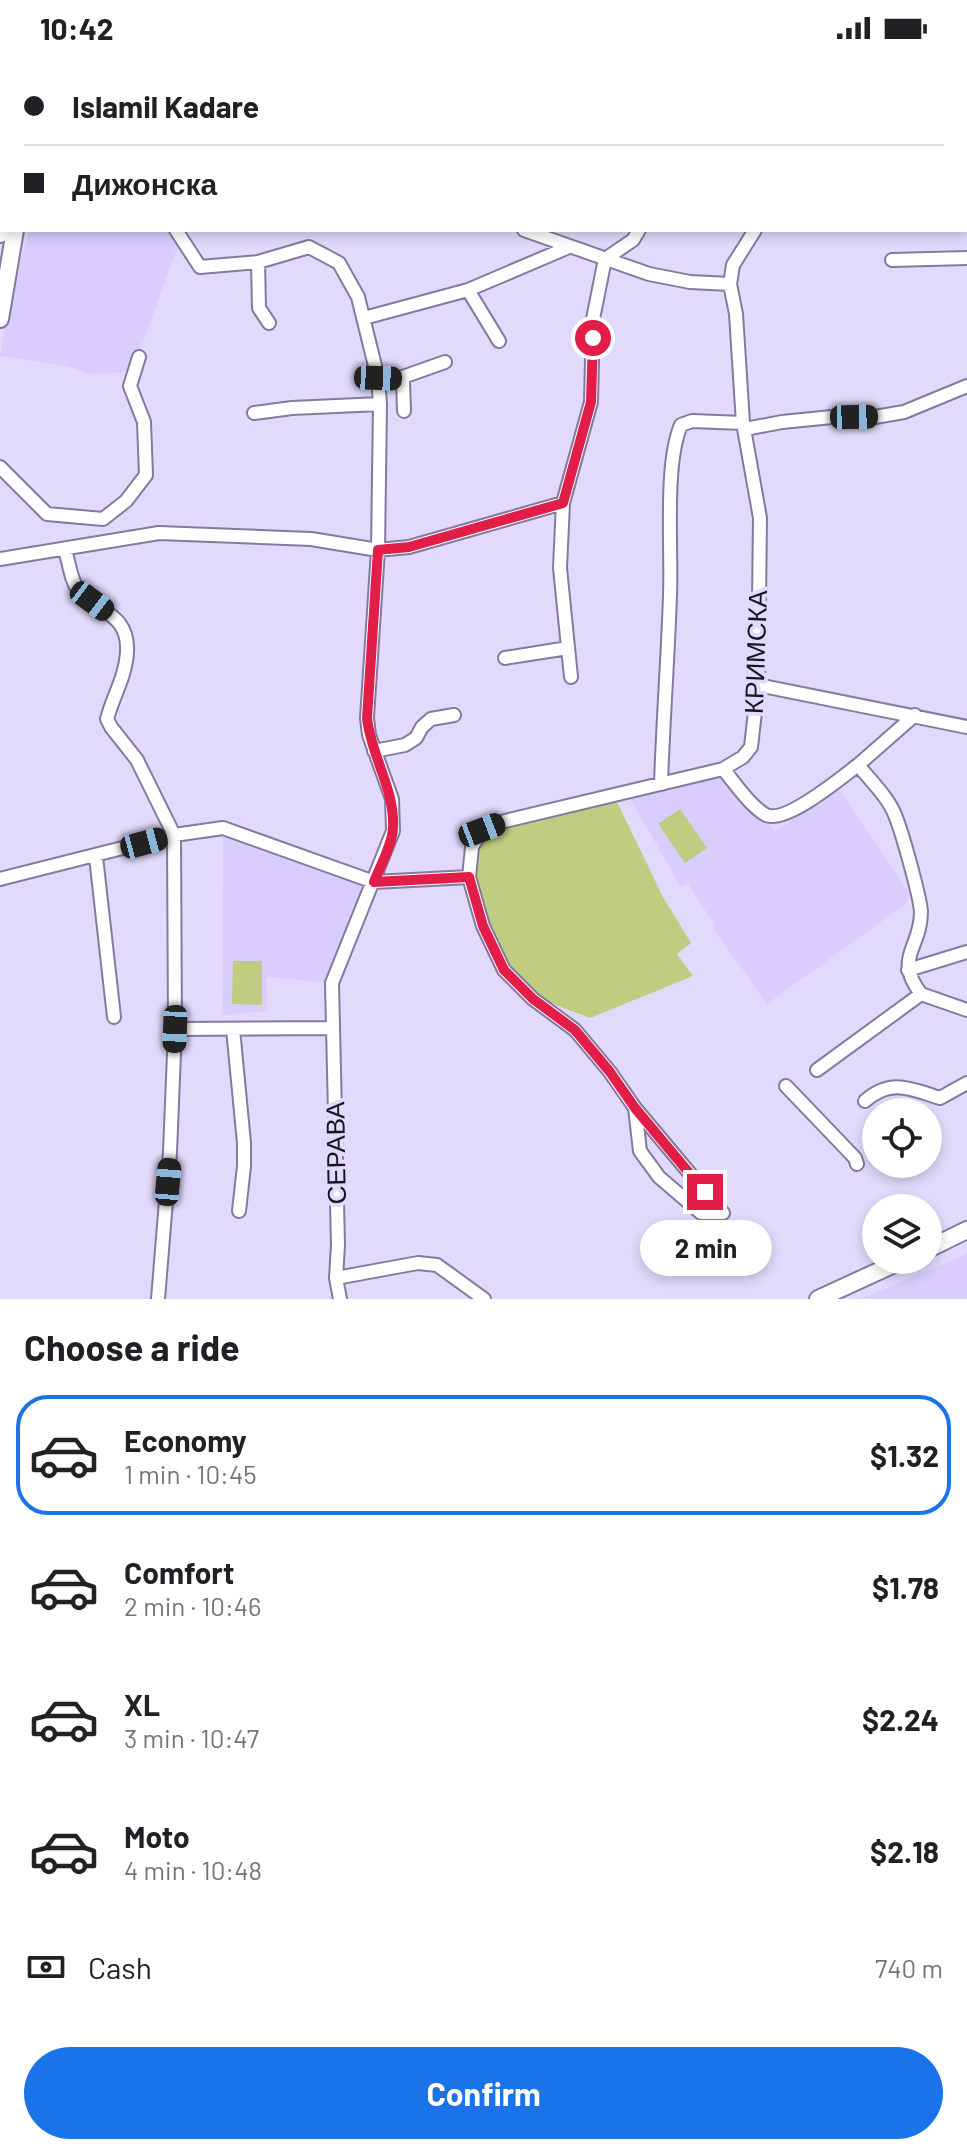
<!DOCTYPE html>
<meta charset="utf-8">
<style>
:root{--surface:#fff;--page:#f2f2f2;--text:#202124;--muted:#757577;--line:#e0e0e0;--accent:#1a73e8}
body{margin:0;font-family:Barlow,sans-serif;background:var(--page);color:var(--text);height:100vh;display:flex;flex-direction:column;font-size:30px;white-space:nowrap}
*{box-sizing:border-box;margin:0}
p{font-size:26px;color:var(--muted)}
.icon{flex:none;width:44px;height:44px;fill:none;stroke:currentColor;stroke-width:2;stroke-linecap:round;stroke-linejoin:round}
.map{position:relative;height:1243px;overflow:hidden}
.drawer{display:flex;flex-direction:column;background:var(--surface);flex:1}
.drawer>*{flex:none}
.banner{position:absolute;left:0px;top:0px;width:968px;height:176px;box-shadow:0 4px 12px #0003;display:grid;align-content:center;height:176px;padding:0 24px;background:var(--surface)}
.fabs{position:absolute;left:862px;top:1042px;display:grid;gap:16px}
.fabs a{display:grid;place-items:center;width:80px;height:80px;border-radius:50%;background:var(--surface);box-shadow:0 4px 12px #0003;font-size:40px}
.end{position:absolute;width:36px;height:36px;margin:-18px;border:10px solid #e11d48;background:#fff;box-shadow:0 0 0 4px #fff}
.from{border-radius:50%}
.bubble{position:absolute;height:56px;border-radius:28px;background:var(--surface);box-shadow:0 4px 12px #0003;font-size:26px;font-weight:700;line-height:56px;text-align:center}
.car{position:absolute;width:24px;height:48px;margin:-24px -12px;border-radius:10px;box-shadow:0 0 6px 2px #0007;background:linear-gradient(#222 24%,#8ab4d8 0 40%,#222 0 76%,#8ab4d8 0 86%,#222 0)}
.banner b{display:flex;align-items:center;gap:28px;height:76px;font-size:30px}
.banner b+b{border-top:2px solid var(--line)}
.banner i{width:20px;height:20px;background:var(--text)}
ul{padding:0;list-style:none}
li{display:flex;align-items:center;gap:24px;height:120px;margin:0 16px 12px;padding:0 8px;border:4px solid transparent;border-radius:32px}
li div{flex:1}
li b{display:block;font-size:30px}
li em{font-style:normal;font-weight:700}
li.on{border-color:var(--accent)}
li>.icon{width:72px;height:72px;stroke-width:1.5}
h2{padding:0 24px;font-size:36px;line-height:96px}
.pay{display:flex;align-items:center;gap:20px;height:88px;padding:0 24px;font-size:30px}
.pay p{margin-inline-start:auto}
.cta{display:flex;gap:16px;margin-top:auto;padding:16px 24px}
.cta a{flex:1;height:92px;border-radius:48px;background:var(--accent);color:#fff;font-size:32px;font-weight:700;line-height:92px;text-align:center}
.status{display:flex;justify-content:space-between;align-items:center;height:56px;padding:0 40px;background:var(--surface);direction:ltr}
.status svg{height:22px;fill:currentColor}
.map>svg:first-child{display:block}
.built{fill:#d8cdfd}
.green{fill:#c0cc80}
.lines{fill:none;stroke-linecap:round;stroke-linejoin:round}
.minor-casing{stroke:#847aa0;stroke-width:16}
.tertiary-casing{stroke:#847aa0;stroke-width:20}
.minor{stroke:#fff;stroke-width:12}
.tertiary{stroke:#fff;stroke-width:16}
.route{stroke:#e11d48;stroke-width:10}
.labels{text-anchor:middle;stroke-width:8;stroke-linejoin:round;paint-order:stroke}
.street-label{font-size:26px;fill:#181422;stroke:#e2dafc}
</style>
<div class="status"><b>10:42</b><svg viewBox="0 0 49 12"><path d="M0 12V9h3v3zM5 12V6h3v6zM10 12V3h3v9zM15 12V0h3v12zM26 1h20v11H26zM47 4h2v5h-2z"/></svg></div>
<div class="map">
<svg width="967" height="1243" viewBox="0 0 967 1243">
<rect width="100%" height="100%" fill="#e2dafc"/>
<path class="built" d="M30,174H172L179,187L144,284L127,316L89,318L68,310L0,300L12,231Z
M724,718L775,775L839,733L909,837L907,847L767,948L713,872L715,869L688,828L681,831L630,743Z
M223,774L365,829L332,927L267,921V955L222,959Z
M967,1198V1243H861Z"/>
<path class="green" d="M615,742L663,841L691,887L677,898L693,920L590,962C566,953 537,944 519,923C505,905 472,834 475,812C476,803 481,792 483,782L506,769Z
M680,753L707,792L685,807L658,768Z
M233,905H262V949L232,948Z"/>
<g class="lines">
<g class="minor-casing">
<path id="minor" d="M113,0L114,2
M219,0L221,2
M921,0L922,2
M566,2V0
M685,2L686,0
M801,2V0
M966,58H967
M176,174L200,211L258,206L309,191L339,207L358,241L378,322L380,348L378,494L367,662L369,679L392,743L393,775L332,927L338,1189L336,1222L340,1243
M524,174L649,218L690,226L730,228
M605,203L633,184L639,174
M892,204L967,202
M258,206L259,252L269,267
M468,234L499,285
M364,262L468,234L569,191
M378,322H400L403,325L404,355
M400,322L445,306
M254,357L292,352L380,348
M745,373L782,366L832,361H875L904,356L967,330
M0,411L47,458L103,463L126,445L146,419L144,366L130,330L139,301
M65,494C69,506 71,526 79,535C101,557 129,559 127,596C126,620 113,640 107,663L111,671L137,704L174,779L175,973L170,1096L158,1243
M0,503L159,477L311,483L378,494L409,491L563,447
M505,602L568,592
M571,621L560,512L563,447L591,346L593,263L605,203
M758,629L967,671
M374,695L405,689L416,682L422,671L431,663L454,659
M858,709L915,659
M723,713C735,727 750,750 766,759C786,768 842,721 858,709C870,724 888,741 895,759C902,776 920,840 921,856C921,893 893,901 921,938L817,1014
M661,728C663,665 668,602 670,539C672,494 664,408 681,369L692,365L743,367
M96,801L114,961
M0,823L174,779L223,772L374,826L469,821
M908,914L967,896
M921,938L967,954
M175,973L333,972
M233,973L244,1087V1110L239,1155
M786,1030L855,1102L857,1108
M865,1045C891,1022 911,1033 940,1042L967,1027
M635,1052L640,1095L659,1121L701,1157H723
M723,1157L635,1052L610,1016L575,974L533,943L504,914L483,870L469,821L472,791L482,774L505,765L723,713L743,701L751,691L758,629L760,462L743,367L736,258L730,228L733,209L755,174
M336,1222L418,1207L437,1209L484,1243"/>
</g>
<g class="tertiary-casing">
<path id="tertiary" d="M236,0L244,2
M339,0L370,2
M408,0L415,2
M453,0L459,2
M59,2L60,0
M86,2L88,0
M265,2L269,0
M305,2L327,0
M966,151L967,152
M0,178L2,168
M0,263L15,174
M928,1193L967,1174
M818,1243L903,1204"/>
</g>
<use href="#minor" class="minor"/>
<use href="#tertiary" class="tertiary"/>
</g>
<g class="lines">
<path class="route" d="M593,282L591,346L563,447L409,491L378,494L367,662C371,700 395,733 393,772C392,790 380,810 374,826L469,821L483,870L504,914L533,943L575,974L610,1016L635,1052L705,1136"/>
</g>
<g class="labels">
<g class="street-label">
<text transform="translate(756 596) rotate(-88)" y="9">КРИМСКА</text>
<text transform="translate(336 1097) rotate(-91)" y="9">СЕРАВА</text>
</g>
</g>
</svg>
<div class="fabs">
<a><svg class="icon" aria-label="locate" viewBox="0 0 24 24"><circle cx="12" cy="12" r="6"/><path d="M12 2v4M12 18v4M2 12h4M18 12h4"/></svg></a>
<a><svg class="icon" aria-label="layers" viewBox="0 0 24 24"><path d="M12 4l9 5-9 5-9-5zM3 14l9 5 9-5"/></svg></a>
</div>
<i class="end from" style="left:593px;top:282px"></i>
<i class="end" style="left:705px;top:1136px"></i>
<div class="bubble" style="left:640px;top:1164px;width:132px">2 min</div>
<i class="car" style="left:378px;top:322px;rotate:92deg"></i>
<i class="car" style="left:854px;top:361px;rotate:89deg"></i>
<i class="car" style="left:92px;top:545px;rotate:127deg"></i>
<i class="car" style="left:482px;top:774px;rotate:69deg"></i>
<i class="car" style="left:144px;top:787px;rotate:75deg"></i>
<i class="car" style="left:175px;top:973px;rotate:182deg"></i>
<i class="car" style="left:168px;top:1126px;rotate:5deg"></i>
<div class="banner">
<b><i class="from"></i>Islamil Kadare</b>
<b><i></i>Дижонска</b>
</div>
</div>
<section class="drawer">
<h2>Choose a ride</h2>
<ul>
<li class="on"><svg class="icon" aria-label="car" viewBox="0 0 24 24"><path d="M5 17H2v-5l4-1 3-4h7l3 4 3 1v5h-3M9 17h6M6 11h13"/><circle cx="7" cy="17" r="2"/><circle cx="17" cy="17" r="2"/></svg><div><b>Economy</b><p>1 min · 10:45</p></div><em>$1.32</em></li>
<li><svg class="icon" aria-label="car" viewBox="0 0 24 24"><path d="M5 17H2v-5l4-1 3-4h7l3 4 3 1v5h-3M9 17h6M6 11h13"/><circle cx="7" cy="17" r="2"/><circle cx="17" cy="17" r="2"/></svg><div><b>Comfort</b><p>2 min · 10:46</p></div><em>$1.78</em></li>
<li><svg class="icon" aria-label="car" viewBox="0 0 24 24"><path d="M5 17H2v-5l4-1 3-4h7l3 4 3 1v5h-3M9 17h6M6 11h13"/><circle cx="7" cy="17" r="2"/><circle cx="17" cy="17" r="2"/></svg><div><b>XL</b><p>3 min · 10:47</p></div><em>$2.24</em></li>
<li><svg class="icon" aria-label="car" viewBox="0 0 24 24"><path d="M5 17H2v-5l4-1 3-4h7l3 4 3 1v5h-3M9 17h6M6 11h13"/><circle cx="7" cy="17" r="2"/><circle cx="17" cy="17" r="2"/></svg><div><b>Moto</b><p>4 min · 10:48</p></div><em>$2.18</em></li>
</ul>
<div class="pay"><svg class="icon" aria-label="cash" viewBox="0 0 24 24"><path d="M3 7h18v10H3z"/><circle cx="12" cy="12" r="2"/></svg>Cash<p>740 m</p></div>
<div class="cta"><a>Confirm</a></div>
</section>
